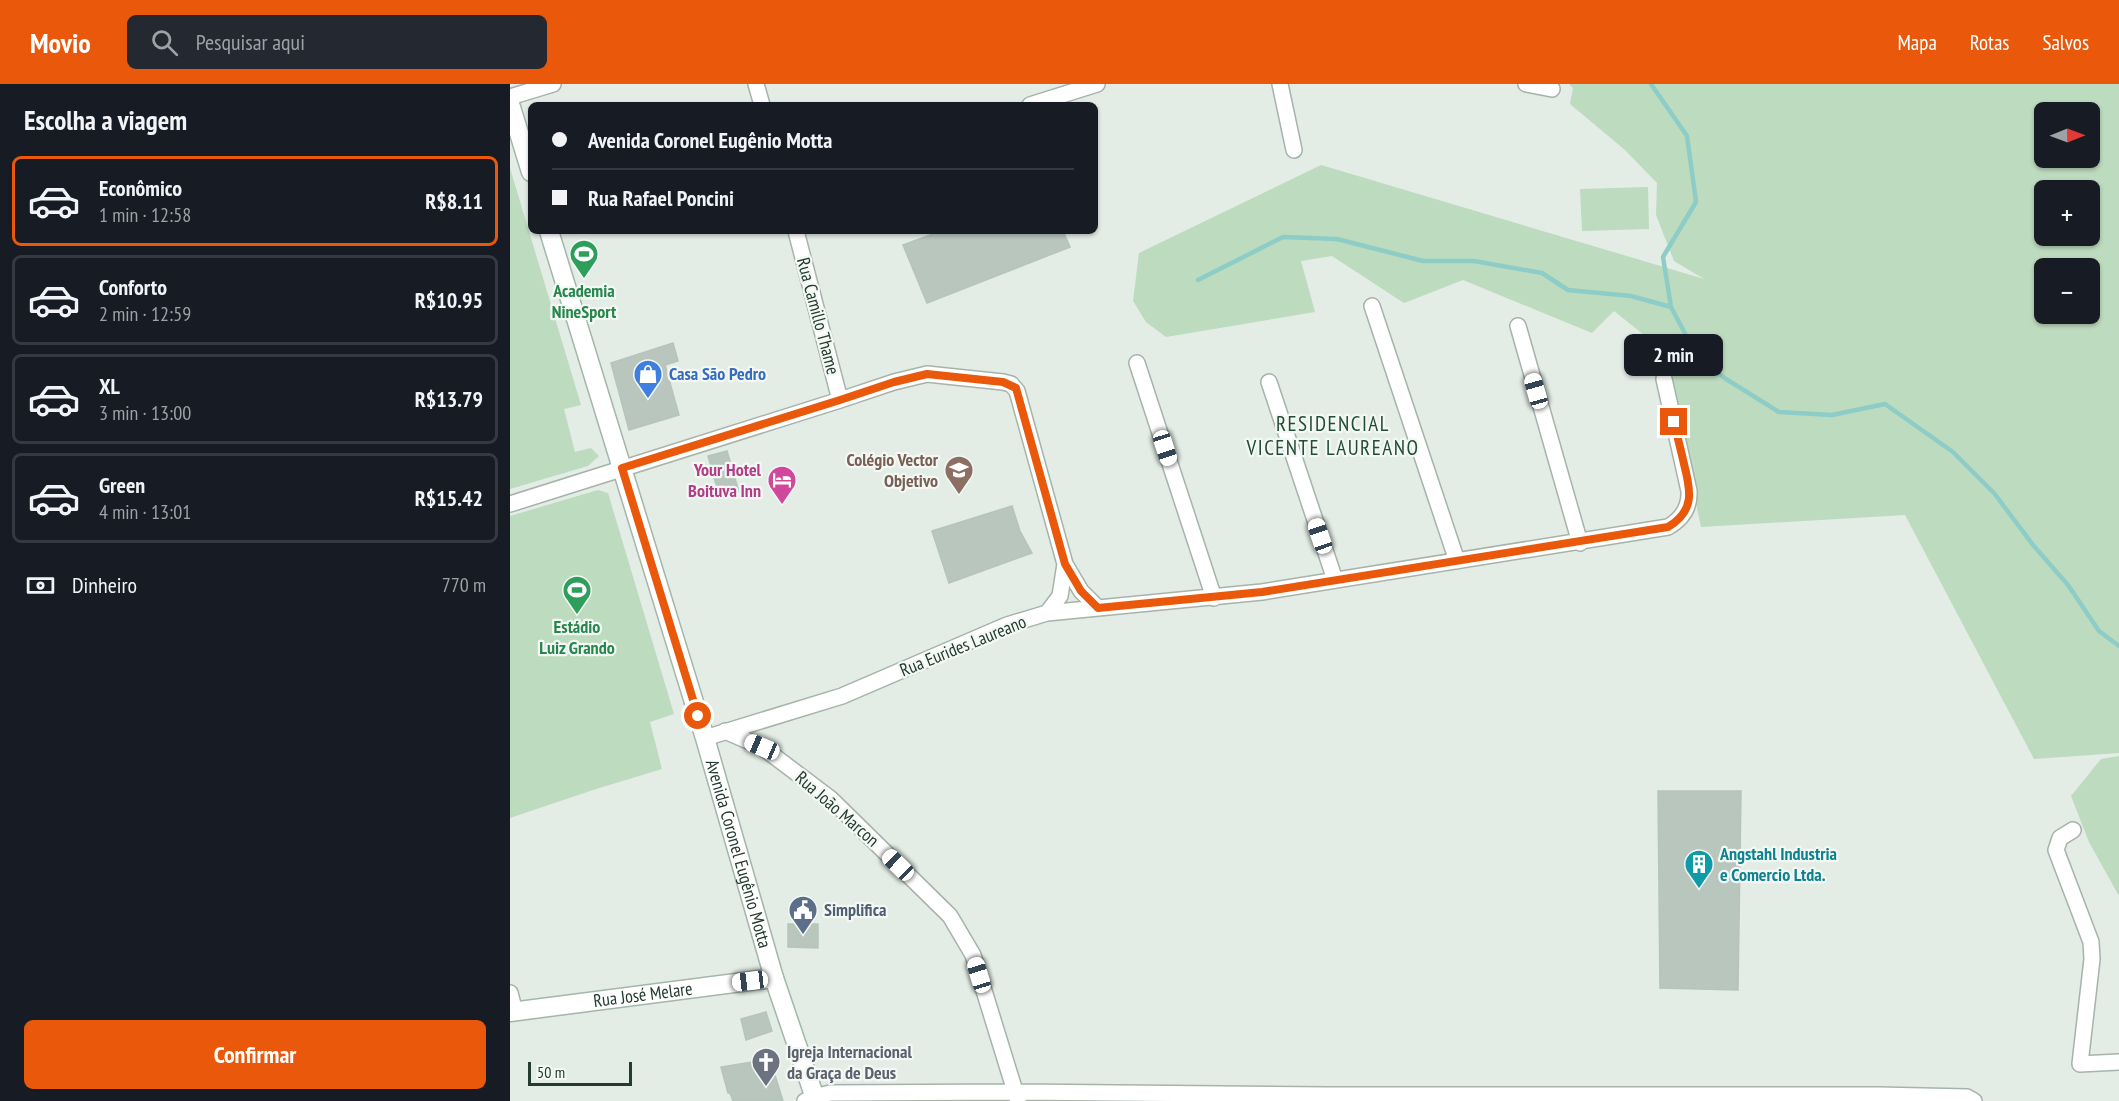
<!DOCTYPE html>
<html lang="pt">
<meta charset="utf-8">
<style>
:root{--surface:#171b24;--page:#242831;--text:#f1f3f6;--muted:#9ea1a6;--line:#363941;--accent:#ea580c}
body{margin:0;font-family:"PT Sans Narrow",sans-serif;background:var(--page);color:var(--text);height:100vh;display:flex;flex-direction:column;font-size:22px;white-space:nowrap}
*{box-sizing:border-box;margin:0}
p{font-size:20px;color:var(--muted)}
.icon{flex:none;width:33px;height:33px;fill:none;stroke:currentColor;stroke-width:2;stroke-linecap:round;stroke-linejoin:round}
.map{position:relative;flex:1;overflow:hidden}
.panel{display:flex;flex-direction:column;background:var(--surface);width:510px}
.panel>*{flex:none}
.guide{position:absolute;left:18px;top:18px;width:570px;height:132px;border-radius:9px;box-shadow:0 2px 4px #0004;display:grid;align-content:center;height:132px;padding:0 24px;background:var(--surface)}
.needle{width:39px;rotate:89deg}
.tools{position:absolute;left:1524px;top:18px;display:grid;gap:12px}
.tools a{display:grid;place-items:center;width:66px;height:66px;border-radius:9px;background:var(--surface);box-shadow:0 2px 4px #0004;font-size:30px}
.scale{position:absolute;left:18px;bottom:15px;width:104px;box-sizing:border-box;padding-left:6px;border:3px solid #243b2f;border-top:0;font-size:16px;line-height:21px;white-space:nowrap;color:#243b2f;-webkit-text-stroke:4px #f3f8f4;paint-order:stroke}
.end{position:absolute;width:27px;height:27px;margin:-14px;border:8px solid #ea580c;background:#fff;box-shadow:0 0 0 3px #fff}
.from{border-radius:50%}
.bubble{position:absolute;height:42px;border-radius:9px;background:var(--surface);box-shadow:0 2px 4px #0004;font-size:20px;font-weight:700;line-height:42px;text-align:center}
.car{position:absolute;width:18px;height:36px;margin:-18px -9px;border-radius:8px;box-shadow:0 0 4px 2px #0007;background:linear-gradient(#fff 24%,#345 0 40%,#fff 0 76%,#345 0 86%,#fff 0)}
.guide b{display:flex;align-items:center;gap:21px;height:57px;font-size:22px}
.guide b+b{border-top:2px solid var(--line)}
.guide i{width:15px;height:15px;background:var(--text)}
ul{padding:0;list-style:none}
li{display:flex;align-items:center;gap:18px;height:90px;margin:0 12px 9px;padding:0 12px;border:3px solid var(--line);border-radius:9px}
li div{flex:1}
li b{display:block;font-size:22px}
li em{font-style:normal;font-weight:700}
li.active{border-color:var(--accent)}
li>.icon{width:54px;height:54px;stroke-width:1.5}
h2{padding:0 24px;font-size:27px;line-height:72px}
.pay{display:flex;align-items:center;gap:15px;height:66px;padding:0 24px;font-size:22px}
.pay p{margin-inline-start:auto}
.primary-button{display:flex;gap:12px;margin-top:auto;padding:12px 24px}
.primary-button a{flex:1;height:69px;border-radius:9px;background:var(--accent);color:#fff;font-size:24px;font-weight:700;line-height:69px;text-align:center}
header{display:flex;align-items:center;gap:36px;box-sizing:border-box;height:84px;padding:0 30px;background:var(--accent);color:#fff}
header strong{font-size:28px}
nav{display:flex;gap:33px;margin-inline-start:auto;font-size:21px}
.search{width:420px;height:54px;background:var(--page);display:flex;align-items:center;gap:15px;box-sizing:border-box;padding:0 21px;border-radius:9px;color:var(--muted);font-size:22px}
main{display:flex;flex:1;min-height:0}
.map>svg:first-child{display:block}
.green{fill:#bddbbe;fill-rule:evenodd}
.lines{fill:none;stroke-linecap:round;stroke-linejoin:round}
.stream{stroke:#8ecdc7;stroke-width:4.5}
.building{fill:#b8c6be;stroke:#b5c5bb;stroke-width:1.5}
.street-casing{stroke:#a6b3ab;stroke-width:18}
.secondary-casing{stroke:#a2b6aa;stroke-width:21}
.street{stroke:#fff;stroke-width:15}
.secondary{stroke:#fff;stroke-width:18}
.route{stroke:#ea580c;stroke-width:8}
.labels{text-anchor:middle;stroke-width:4.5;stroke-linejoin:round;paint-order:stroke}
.leisure-label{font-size:18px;font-weight:bold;fill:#27864d;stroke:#f3f8f4}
.street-label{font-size:18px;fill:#243b2f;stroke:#f3f8f4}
.shop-label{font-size:18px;font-weight:bold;fill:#366cbe;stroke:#f3f8f4;text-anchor:start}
.education-label{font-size:18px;font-weight:bold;fill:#785e54;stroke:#f3f8f4;text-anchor:end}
.hotel-label{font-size:18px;font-weight:bold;fill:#b23c85;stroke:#f3f8f4;text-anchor:end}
.culture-label{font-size:18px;font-weight:bold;fill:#0d838f;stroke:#f3f8f4;text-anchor:start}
.service-label{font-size:18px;font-weight:bold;fill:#4e5e75;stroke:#f3f8f4;text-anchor:start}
.worship-label{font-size:18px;font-weight:bold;fill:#5b616d;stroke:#f3f8f4;text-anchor:start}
.quarter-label{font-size:21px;letter-spacing:1.5px;fill:#214c37;stroke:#f3f8f4}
</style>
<header>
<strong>Movio</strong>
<div class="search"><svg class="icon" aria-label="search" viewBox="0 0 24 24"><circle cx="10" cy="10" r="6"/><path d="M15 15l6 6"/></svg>Pesquisar aqui</div>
<nav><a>Mapa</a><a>Rotas</a><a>Salvos</a></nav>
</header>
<main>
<section class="panel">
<h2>Escolha a viagem</h2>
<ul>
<li class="active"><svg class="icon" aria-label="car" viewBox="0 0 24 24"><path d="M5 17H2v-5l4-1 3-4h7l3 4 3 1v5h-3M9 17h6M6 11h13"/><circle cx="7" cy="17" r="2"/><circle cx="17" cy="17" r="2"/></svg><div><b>Econômico</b><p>1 min · 12:58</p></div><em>R$8.11</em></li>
<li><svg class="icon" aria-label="car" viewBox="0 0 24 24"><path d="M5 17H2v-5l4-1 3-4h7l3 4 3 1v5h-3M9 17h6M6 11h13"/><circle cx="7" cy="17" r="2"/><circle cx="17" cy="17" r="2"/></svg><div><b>Conforto</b><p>2 min · 12:59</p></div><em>R$10.95</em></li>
<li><svg class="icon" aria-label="car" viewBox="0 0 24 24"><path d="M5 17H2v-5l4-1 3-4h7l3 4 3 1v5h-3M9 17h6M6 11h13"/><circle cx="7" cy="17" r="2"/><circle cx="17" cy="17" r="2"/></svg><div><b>XL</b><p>3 min · 13:00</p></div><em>R$13.79</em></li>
<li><svg class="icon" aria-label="car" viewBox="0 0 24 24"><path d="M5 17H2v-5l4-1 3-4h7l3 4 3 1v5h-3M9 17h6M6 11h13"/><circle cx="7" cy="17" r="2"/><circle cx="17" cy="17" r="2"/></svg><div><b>Green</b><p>4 min · 13:01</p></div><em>R$15.42</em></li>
</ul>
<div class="pay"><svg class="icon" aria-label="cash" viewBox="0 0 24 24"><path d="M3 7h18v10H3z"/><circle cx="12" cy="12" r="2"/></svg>Dinheiro<p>770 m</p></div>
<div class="primary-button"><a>Confirmar</a></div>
</section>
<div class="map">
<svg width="1609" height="1017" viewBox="0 0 1609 1017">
<rect width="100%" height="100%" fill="#e3ece5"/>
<path class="green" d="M1059,0H1609V669L1524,675L1395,431L1191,443L1153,266L1104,227L1082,249L953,196L894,219L822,172L791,177L805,228L656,253L636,238L623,217L629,169L811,81L1194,195L1164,177L1146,131L1147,99L1115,66L1060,20L1063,4ZM1534,28H1580V74H1534ZM1534,106H1580V152H1534ZM1534,184H1580V230H1534Z
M0,84L71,321L54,325L65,368L81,364L89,372L78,382L0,405Z
M1138,103L1139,145L1072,147L1070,105Z
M88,406L98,409L164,630L140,638L152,685L83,706L0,734V432Z
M1609,672V812L1579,758L1561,712L1591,675Z"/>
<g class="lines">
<path class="stream" d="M1141,0L1177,52L1186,118L1153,173L1161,223L1188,274L1216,295L1269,328L1322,331L1375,320L1443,368L1484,409L1523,461L1558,501L1589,547L1609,562
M688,196L773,153L827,155L913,177H964L1032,189L1058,206L1121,212L1161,223"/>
</g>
<path class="building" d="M431,147H553L560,163L417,219L393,161Z
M163,259L168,277L155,281L169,331L119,346L101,279Z
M217,367L229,408L210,414L198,372Z
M502,422L510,447L522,469L439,499L422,447Z
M1148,707H1231L1228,906L1150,904Z
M278,840H308V864L278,863Z
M256,928L262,947L236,956L231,935Z
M260,975L273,1017H223L220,1009H218L211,983Z"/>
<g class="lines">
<g class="street-casing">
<path id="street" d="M246,0L252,21
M770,0L784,66
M1016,0L1042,5
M0,13L43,0
M520,21L587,0
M286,147L330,316
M862,222L947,477
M1008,242L1070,459
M627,279L704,514
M759,298L825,496
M0,420L330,316L384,298L417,290L493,298L501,300L507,307L555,480L571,507L588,524
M537,529L550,512L555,480
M215,647L252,663L321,715L440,832L463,871L508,1017
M195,654L332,612L497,541L537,529L752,508L1158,443C1172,435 1180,424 1179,407L1154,295
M1563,746L1550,754L1546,766L1581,858L1582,875L1570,980L1609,978
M0,909L5,928
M295,1017L304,1013L320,1009L505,1008L817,1011H1368L1457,1013L1464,1017"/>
</g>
<g class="secondary-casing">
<g id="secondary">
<path d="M0,20L21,88"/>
<path id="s1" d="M39,147L195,654L264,894L306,1017"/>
<path id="s2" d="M0,928L264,894"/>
</g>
</g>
<use href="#street" class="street"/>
<use href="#secondary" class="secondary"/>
</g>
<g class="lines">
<path class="route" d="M188,632L112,384L330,316L384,298L417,290L493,298L506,304L555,480L571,507L588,524L752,508L1158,443C1185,427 1181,407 1174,380C1171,366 1167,352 1164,338"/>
</g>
<defs>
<g id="stadium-pin" transform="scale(1.5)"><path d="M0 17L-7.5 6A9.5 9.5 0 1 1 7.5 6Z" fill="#2e9e5b" stroke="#f3f8f4"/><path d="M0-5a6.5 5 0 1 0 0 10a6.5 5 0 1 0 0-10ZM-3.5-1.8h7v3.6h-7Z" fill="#fff"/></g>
<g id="shop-pin" transform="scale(1.5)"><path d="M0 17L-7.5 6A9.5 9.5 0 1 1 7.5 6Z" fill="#3f7fe0" stroke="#f3f8f4"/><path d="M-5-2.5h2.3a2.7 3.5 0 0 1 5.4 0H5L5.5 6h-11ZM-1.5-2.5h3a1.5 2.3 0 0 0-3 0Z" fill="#fff"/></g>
<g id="school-pin" transform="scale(1.5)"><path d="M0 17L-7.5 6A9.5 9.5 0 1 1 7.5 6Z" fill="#8d6e63" stroke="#f3f8f4"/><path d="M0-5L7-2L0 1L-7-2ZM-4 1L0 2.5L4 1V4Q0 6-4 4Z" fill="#fff"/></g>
<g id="hotel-pin" transform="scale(1.5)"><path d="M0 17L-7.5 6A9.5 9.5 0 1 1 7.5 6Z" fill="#d1479c" stroke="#f3f8f4"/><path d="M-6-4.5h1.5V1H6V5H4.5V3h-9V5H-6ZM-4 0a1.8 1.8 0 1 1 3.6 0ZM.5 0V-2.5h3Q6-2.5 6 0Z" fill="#fff"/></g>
<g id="building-pin" transform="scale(1.5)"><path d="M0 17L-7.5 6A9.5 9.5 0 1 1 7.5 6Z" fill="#0f9aa8" stroke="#f3f8f4"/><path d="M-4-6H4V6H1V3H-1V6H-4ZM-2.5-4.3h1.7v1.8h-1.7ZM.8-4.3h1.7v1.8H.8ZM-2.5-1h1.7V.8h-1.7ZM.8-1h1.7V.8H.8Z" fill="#fff"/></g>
<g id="civic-pin" transform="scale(1.5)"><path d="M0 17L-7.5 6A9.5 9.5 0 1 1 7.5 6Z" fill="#5c6f8a" stroke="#f3f8f4"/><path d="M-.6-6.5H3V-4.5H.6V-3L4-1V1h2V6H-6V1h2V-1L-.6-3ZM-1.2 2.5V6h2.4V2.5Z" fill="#fff"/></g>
<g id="church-pin" transform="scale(1.5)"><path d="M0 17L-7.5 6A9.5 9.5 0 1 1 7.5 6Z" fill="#6b7280" stroke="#f3f8f4"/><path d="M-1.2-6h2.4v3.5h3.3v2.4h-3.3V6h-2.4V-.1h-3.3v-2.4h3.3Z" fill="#fff"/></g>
</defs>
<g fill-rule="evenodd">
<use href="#stadium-pin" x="74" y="170"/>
<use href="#shop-pin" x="138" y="290"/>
<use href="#school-pin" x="449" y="386"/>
<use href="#hotel-pin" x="272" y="396"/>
<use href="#stadium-pin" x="67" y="506"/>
<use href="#building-pin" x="1189" y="780"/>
<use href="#civic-pin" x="293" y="826"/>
<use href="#church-pin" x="256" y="978"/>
</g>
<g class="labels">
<g class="leisure-label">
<text x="74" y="213">Academia<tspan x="74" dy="21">NineSport</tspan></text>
<text x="67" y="549">Estádio<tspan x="67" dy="21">Luiz Grando</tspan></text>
</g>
<g class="street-label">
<text transform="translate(308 232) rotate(75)" y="6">Rua Camillo Thame</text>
<text transform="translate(453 562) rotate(-22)" y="6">Rua Eurides Laureano</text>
<text transform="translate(327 725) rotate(41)" y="6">Rua João Marcon</text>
<text dy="6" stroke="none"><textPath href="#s1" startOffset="651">Avenida Coronel Eugênio Motta</textPath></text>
<text dy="6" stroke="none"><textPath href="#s2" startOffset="134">Rua José Melare</textPath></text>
</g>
<g class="shop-label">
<text x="159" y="296">Casa São Pedro</text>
</g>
<g class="education-label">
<text x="428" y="382">Colégio Vector<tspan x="428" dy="21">Objetivo</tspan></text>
</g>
<g class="hotel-label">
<text x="251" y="392">Your Hotel<tspan x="251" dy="21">Boituva Inn</tspan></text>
</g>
<g class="culture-label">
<text x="1210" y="776">Angstahl Industria<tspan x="1210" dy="21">e Comercio Ltda.</tspan></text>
</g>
<g class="service-label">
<text x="314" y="832">Simplifica</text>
</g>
<g class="worship-label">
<text x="277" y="974">Igreja Internacional<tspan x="277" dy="21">da Graça de Deus</tspan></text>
</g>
<g class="quarter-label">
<text x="823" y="347">RESIDENCIAL<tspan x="823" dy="24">VICENTE LAUREANO</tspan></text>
</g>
</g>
</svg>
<div class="tools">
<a><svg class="needle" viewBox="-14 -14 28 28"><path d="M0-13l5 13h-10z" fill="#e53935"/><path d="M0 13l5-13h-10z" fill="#9ea1a6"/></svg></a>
<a>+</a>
<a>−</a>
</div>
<div class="scale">50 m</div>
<i class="end from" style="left:188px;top:632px"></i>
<i class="end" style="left:1164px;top:338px"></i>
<div class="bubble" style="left:1114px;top:250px;width:99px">2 min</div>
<i class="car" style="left:1026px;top:307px;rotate:344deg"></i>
<i class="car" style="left:655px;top:364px;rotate:162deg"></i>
<i class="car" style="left:810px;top:452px;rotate:341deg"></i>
<i class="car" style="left:252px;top:663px;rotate:293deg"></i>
<i class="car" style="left:388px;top:781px;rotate:314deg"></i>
<i class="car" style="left:469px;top:891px;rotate:343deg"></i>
<i class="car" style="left:240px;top:897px;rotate:263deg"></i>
<div class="guide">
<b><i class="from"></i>Avenida Coronel Eugênio Motta</b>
<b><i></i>Rua Rafael Poncini</b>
</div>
</div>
</main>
